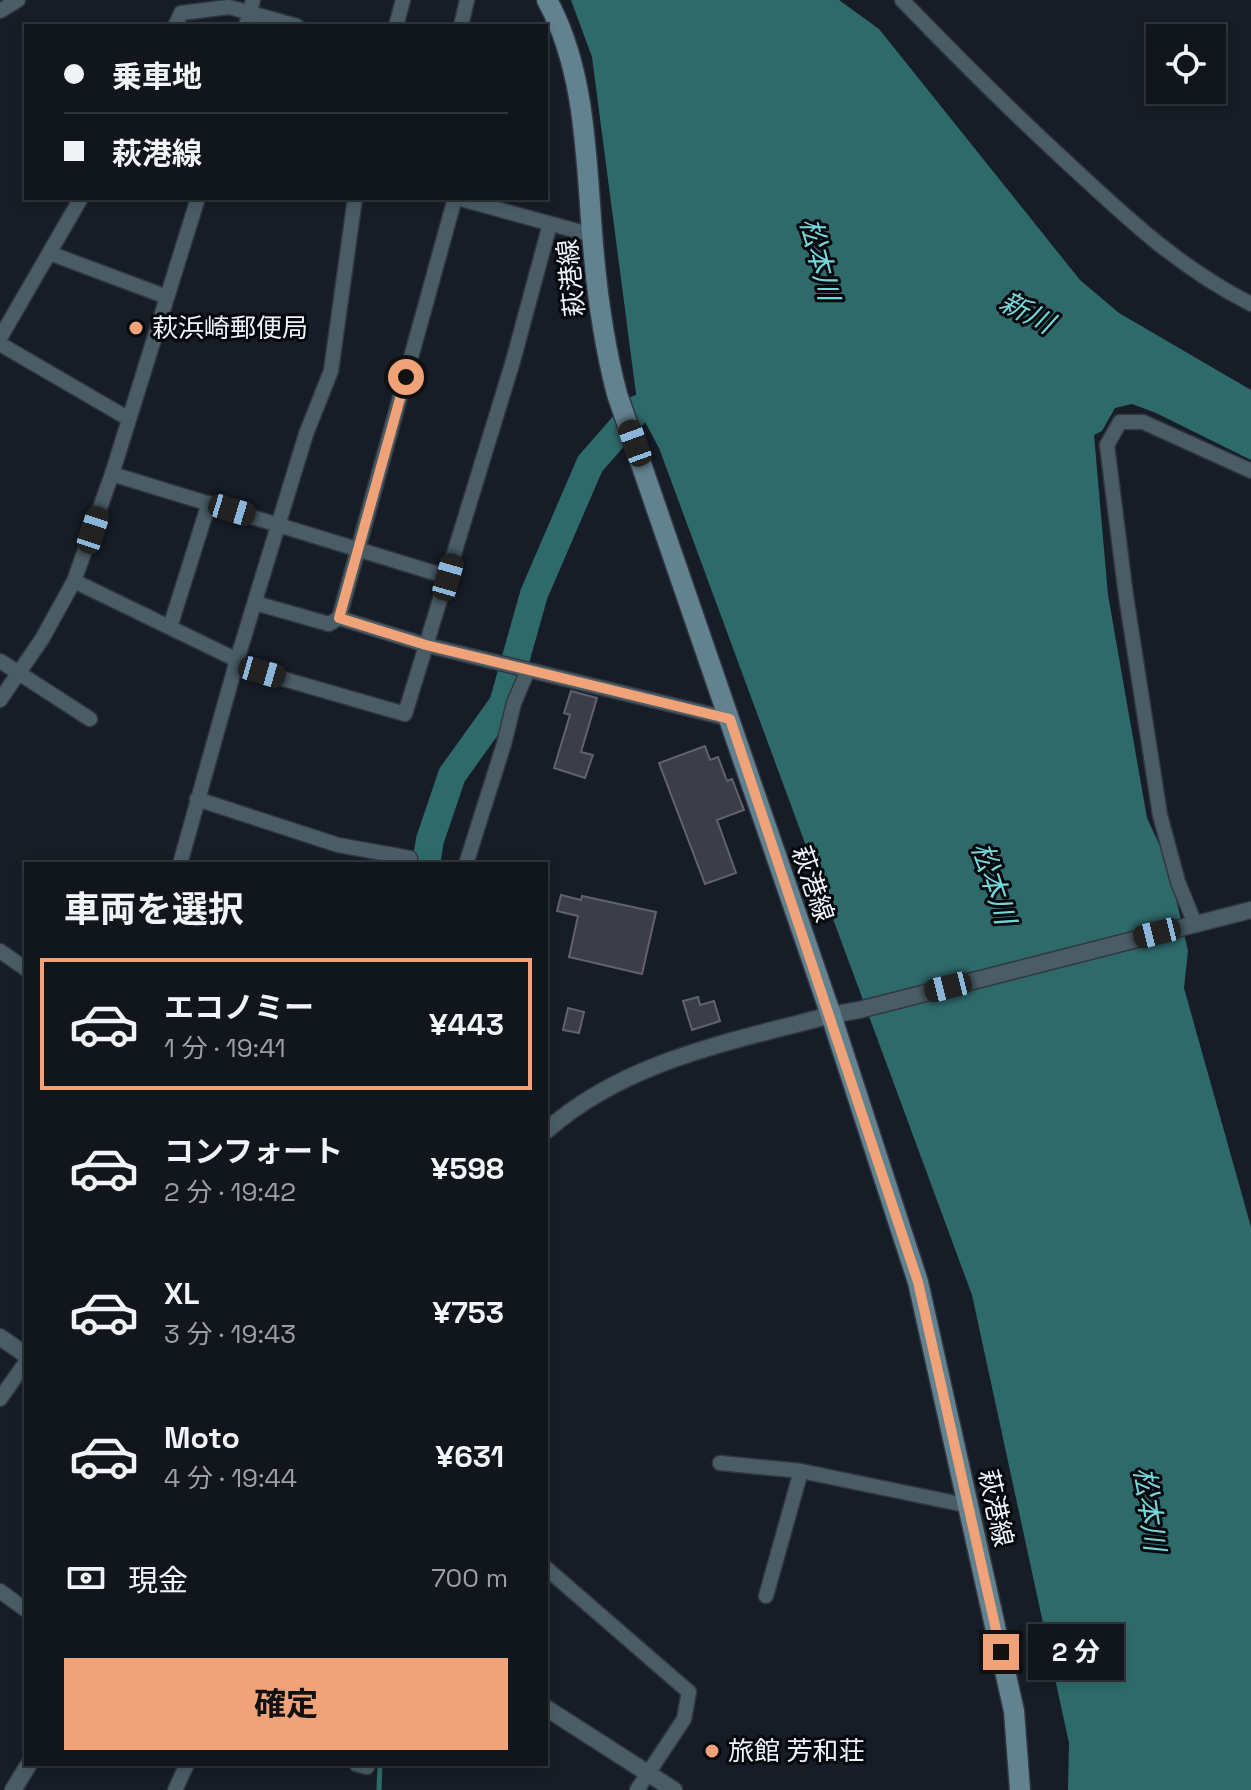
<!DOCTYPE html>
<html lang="ja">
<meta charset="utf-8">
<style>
:root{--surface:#11161d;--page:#1e232a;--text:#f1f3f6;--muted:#9c9fa4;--line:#30353b;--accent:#f0a279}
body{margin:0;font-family:"Space Grotesk","Noto Sans JP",sans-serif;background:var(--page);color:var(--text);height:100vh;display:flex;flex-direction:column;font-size:30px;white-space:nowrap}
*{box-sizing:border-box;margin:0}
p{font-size:26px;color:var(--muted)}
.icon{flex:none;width:44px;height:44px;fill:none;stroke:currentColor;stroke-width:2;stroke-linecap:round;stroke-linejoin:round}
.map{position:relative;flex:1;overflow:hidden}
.details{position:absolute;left:24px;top:862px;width:524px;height:904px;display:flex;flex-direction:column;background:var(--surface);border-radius:0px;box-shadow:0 4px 12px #0003,0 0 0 2px var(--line)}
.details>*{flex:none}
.hud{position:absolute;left:24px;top:24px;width:524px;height:176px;border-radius:0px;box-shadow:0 4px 12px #0003,0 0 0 2px var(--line);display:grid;align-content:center;height:176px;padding:0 40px;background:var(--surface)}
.buttons{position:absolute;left:1146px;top:24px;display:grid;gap:16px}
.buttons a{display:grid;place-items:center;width:80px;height:80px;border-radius:0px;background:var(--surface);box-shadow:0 4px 12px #0003,0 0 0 2px var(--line);font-size:40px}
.end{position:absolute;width:36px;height:36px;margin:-18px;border:10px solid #f0a279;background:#111;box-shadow:0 0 0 4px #111}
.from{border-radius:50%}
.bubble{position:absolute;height:56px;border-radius:0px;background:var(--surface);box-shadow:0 4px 12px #0003,0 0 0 2px var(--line);font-size:26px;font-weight:700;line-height:56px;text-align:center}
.car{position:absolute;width:24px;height:48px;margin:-24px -12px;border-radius:10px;box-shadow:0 0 6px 2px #0007;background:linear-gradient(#222 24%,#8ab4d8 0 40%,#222 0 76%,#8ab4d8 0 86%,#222 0)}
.hud b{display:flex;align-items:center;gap:28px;height:76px;font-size:30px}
.hud b+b{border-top:2px solid var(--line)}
.hud i{width:20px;height:20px;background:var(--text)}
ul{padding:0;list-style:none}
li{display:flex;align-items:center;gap:24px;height:132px;margin:0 16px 12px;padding:0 24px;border:4px solid transparent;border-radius:0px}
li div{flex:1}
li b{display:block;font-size:30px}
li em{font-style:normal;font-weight:700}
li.selected{border-color:var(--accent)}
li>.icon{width:72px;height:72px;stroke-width:1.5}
h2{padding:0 40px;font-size:36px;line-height:96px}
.pay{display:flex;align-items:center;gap:20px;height:88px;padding:0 40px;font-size:30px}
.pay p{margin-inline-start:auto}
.action{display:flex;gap:16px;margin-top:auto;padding:16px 40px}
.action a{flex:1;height:92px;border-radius:0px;background:var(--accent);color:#111;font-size:32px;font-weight:700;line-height:92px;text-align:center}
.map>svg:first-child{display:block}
.water{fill:#2f6a6b}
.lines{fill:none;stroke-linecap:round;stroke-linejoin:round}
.stream{stroke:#2f6a6b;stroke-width:5}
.river{stroke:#2f6a6b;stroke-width:28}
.building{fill:#3d3d49;stroke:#62626f;stroke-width:2}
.minor-casing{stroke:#313740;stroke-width:17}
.tertiary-casing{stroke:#313740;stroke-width:19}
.secondary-casing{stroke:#313740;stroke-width:23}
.minor{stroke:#4a5d66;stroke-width:14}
.tertiary{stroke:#4a5d66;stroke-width:16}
.secondary{stroke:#638290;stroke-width:20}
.route{stroke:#f0a279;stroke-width:10}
.poi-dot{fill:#f0a279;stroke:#05080c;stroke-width:3}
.labels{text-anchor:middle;stroke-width:6;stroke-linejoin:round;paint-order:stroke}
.street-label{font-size:26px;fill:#eef3fa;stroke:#05080c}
.poi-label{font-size:26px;fill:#eef3fa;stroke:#05080c;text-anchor:start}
.water-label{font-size:28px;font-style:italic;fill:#77d6d8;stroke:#05080c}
</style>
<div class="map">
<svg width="1251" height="1790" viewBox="0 0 1251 1790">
<rect width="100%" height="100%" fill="#171d27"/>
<path class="water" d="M571,0H839L879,29L1080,280L1119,313L1251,390V460L1156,413L1132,404L1115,408L1102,431L1094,435L1108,595L1147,818L1168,863L1188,951L1184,988L1251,1227V1790H1068L1069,1743L972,1295L659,448L638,409L592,57Z"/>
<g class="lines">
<path class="stream" d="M379,1790L380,1764"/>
<path class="river" d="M426,864L430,840L452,775L503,704L534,594L590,464L638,409"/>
</g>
<path class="building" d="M571,691L597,698L581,752L593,755L585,778L554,768L570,715L564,713Z
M705,746L710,760L718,757L727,781L732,779L744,810L717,820L736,873L705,884L659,763Z
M561,895L581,900L582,896L656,912L642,974L569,957L578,916L557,911Z
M698,997L700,1005L714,1001L720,1021L692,1030L683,1001Z
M568,1008L584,1012L579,1033L563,1030Z"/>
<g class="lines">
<g class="minor-casing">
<path id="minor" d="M902,0C957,57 1013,113 1072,167C1130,221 1180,268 1251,304
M0,11L18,0
M175,26L181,13L229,7L297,26
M246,26L253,0
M396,26L403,0
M461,26L467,0
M457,198L592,235
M52,254L167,297
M0,338L81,198
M0,344L129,419
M112,474L448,577
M74,581L237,660
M255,603L329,624L339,618L426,645L730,719
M339,618L455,198
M170,627L209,503
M0,661L90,719
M235,665L405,714L513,361L550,224
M0,700L42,639L74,581L112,474L198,198
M197,799L338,845L410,858
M180,864L237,660L306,434L331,371L355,198
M466,864L504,744L514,703L528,670
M1195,924L1178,882L1160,815L1126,596L1107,445L1120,422H1143L1251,471
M0,951L26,969
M0,1399L26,1362
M720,1463L801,1471L970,1506
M546,1568L689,1692L684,1719L637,1790
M0,1591L26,1610
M766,1596L801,1471
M356,1764L367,1767
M175,1790L187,1764"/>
</g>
<g class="tertiary-casing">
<path id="tertiary" d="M546,1131C626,1060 731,1042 831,1015L859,1010L1251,910
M0,1337L26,1355
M546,1708L674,1790
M13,1790L29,1764"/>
</g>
<g class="secondary-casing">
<path id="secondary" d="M547,0C585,69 586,155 592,232C596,287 603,341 617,394L831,1015L918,1282L1014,1711L1020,1790"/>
</g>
<use href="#minor" class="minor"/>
<use href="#tertiary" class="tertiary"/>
<use href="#secondary" class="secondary"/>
</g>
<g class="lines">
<path class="route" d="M406,377L339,618L426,645L730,719L918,1282L1001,1652"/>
</g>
<g class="poi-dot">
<circle cx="136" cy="328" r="8"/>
<circle cx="712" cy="1751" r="8"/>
</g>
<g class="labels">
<g class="street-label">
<text transform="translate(571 278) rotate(-96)" y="9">萩港線</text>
<text transform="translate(813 884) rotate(71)" y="9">萩港線</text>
<text transform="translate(996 1508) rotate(78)" y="9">萩港線</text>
</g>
<g class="poi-label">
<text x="152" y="337">萩浜崎郵便局</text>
<text x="728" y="1760">旅館 芳和荘</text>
</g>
<g class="water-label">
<text transform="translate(820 259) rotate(76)" y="10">松本川</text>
<text transform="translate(1027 312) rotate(28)" y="10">新川</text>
<text transform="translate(994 883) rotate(72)" y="10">松本川</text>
<text transform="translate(1150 1509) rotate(82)" y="10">松本川</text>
</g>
</g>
</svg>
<div class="buttons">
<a><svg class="icon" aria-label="locate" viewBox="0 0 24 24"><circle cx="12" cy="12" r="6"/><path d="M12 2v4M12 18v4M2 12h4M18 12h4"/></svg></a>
</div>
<i class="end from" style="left:406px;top:377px"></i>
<i class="end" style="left:1001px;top:1652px"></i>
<div class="bubble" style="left:1028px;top:1624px;width:96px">2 分</div>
<i class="car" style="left:635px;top:443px;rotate:340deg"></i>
<i class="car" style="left:232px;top:510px;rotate:107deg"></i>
<i class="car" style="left:93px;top:530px;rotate:18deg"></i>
<i class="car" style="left:448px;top:577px;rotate:16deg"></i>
<i class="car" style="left:262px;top:672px;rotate:106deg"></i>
<i class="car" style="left:1157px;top:933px;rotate:256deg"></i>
<i class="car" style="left:948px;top:987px;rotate:256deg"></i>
<div class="hud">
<b><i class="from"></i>乗車地</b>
<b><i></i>萩港線</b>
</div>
<section class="details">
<h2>車両を選択</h2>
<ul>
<li class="selected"><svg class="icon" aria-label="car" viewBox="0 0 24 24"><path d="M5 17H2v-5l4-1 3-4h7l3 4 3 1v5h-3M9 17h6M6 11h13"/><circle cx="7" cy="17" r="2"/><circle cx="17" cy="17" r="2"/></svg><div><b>エコノミー</b><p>1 分 · 19:41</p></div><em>¥443</em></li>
<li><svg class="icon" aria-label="car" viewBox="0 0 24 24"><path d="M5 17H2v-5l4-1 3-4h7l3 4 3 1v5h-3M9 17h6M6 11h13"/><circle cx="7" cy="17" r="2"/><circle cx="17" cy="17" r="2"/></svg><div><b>コンフォート</b><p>2 分 · 19:42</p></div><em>¥598</em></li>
<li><svg class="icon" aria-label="car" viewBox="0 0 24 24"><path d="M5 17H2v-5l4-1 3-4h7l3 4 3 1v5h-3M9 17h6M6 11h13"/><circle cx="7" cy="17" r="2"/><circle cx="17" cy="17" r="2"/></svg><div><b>XL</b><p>3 分 · 19:43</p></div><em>¥753</em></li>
<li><svg class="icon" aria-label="car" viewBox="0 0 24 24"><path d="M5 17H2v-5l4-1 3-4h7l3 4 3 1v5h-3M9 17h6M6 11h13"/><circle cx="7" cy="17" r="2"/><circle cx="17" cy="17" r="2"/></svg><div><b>Moto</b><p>4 分 · 19:44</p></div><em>¥631</em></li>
</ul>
<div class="pay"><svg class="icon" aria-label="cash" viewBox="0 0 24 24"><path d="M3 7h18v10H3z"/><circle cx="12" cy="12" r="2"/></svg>現金<p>700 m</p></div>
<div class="action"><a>確定</a></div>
</section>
</div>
